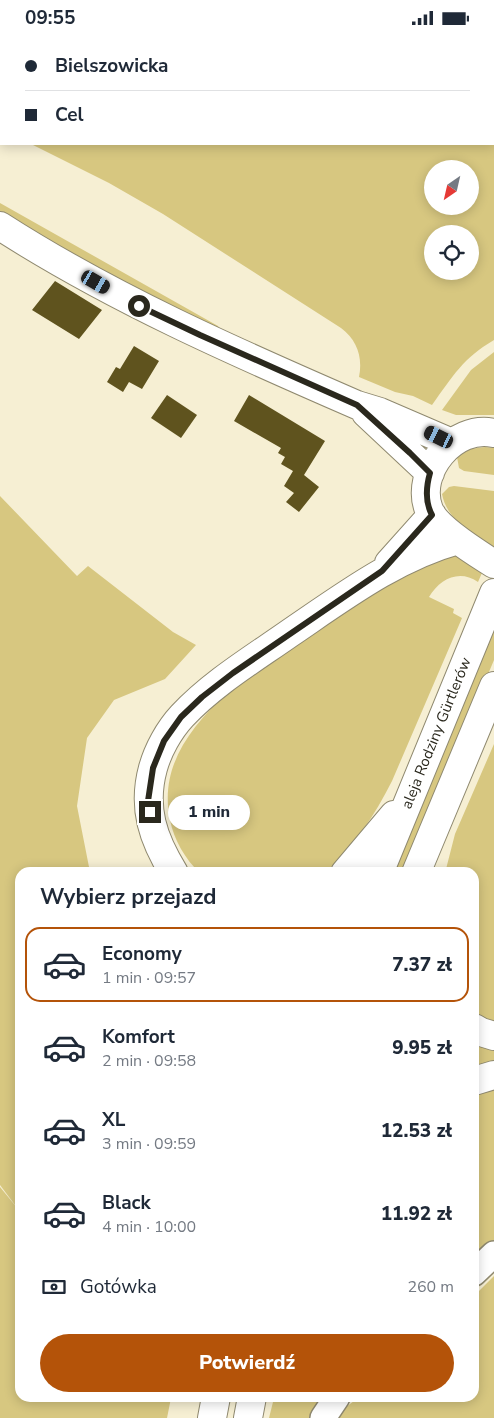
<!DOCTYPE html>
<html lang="pl">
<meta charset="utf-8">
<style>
:root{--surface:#fff;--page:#f6f6f7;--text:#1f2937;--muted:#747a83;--line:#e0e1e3;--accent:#b45309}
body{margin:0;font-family:"Nunito Sans",sans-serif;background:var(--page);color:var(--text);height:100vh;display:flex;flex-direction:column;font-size:19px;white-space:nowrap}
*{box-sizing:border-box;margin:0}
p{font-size:16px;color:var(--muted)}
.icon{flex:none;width:28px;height:28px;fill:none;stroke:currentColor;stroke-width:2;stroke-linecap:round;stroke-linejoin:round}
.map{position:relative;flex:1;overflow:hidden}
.drawer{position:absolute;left:15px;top:832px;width:464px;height:535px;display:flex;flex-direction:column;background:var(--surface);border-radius:15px;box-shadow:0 2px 12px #0003}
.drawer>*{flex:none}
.hud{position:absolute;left:0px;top:0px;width:495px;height:110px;box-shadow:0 2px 12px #0003;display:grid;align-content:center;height:110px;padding:0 25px;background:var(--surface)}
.needle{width:32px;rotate:214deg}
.buttons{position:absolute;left:424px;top:125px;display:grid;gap:10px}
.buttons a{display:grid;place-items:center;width:55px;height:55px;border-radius:50%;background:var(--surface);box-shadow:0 2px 12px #0003;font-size:25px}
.end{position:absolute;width:22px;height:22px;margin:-11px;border:6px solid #2a281d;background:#fff;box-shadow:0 0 0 2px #fff}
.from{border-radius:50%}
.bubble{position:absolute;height:35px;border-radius:18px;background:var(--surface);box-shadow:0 2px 12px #0003;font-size:16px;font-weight:800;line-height:35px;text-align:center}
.car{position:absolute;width:15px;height:30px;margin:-15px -8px;border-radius:6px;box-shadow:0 0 4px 1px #0007;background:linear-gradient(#222 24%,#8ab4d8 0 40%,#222 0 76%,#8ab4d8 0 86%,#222 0)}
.hud b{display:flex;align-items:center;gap:18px;height:48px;font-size:19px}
.hud b+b{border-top:1px solid var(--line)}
.hud i{width:12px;height:12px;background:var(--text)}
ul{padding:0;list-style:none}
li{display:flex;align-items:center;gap:15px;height:75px;margin:0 10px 8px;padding:0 15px;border:2px solid transparent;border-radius:15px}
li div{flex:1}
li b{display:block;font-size:19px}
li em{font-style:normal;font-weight:800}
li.active{border-color:var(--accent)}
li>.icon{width:45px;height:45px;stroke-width:1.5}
h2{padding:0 25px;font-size:22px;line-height:60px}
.pay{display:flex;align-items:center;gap:12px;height:55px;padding:0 25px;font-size:19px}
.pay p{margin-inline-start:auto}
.action{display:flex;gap:10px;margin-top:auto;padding:10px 25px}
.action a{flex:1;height:58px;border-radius:30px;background:var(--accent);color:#fff;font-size:20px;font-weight:800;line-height:58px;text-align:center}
.status{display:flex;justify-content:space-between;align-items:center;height:35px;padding:0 25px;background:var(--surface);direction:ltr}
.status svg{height:14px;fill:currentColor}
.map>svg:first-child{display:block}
.green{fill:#d7c780;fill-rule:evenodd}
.building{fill:#5f531e}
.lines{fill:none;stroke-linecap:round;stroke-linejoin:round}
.minor-casing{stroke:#8f896f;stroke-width:28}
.major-casing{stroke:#8f896f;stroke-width:30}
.minor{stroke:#fff;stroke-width:25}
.major{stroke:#fff;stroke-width:28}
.route{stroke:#2a281d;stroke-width:6}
.labels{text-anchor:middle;stroke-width:5;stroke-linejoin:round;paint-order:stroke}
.street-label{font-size:15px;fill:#2a281d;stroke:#fff}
</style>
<div class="status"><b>09:55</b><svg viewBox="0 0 49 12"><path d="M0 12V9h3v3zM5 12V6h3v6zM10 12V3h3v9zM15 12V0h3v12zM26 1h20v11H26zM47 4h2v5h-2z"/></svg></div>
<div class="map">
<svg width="494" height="1383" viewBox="0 0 494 1383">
<rect width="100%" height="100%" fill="#f6efd3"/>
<path class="green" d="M0,0H494V305C463,323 453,341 432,370L413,361L395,357L359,342C363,322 357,305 341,293L163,179L109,148L31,109H494V1H1V94ZM432,134H470V171H432ZM432,199H470V236H432Z
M0,168L218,291L219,293L152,264L0,179Z
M494,317V380H456L442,375L471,335Z
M485,412L494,413V440L464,436L459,433L457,422L470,414Z
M454,451L494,456V512C473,498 447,486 442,459L449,452Z
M0,461L77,541L88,531L173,597L196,610L165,644L114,665L87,703L77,771L90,837L20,838V1362L171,1363L167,1383H0V1152L18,1174L0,1150Z
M447,516L485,531L478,547C459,534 440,544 429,562L454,574L453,578L462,583L392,746C375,780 354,811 326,837L200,838C185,824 174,805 170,785C159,731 190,694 226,658L376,554Z
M494,593V625L405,837L391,838Z
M494,709V992L474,980V838H445L455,799Z
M474,1008L494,1016V1030L474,1036Z
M494,1051V1211L474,1229V1057Z
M494,1241V1383H269L274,1363H327L338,1378L358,1363L474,1362V1261Z"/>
<path class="building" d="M55,246L102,275L79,304L32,275Z
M134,311L159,326L142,354L129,347L123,357L107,347L116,332L120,334Z
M167,360L197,380L181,403L151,383Z
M249,360L325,406L304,440L319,452L299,477L286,467L294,458L284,451L293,436L281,429L285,422L278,418L281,413L234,386Z"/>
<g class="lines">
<g class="minor-casing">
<path id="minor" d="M474,1238L494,1219
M323,1383L337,1362"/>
</g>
<g class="major-casing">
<path id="major" d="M0,191C112,263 235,317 357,370L380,377L452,408
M366,378L430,438
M494,398C454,389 414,437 429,475C437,494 477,518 494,529
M389,528L432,480
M174,838C153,804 142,773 153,733C158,715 169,695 182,681C213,648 253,624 290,598C343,562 396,522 458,505
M345,838L394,780
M379,838L494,558
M416,838L494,651
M474,993L481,997L494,1001
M474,1046L494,1040
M212,1383L216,1362
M248,1383L252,1362"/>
</g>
<use href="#minor" class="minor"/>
<use href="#major" class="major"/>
</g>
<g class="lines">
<path class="route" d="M139,271L200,300L357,370L410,418L430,438C426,452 425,467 432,480L382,536L233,638L202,662L181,682L164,706L153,733L148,766L150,777"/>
</g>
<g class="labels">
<g class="street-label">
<text transform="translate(436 698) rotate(-68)" y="5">aleja Rodziny Gürtlerów</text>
</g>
</g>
</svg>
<div class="buttons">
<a><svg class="needle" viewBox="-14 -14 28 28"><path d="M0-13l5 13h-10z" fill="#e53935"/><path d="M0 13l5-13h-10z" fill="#747a83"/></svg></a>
<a><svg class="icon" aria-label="locate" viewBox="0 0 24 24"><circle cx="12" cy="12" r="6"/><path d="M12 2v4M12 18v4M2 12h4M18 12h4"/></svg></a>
</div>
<i class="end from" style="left:139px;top:271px"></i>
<i class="end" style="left:150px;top:777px"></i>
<div class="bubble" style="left:168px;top:760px;width:82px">1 min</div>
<i class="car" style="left:96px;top:247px;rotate:120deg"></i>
<i class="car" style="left:439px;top:402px;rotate:296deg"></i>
<div class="hud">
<b><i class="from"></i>Bielszowicka</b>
<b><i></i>Cel</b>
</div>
<section class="drawer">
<h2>Wybierz przejazd</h2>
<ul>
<li class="active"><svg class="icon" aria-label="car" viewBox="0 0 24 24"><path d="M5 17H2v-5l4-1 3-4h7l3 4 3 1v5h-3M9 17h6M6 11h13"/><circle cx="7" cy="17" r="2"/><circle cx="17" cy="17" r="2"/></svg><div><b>Economy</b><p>1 min · 09:57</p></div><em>7.37 zł</em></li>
<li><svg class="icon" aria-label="car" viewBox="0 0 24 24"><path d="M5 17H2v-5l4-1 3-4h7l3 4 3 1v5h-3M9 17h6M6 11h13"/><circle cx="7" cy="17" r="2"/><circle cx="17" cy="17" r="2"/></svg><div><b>Komfort</b><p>2 min · 09:58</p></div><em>9.95 zł</em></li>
<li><svg class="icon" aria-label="car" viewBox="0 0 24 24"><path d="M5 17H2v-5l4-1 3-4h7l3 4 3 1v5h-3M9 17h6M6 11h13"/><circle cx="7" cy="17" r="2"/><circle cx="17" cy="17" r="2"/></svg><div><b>XL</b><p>3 min · 09:59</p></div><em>12.53 zł</em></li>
<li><svg class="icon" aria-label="car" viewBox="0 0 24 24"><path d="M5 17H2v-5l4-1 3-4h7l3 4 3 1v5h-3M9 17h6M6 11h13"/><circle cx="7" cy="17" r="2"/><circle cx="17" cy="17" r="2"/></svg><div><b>Black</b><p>4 min · 10:00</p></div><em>11.92 zł</em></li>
</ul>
<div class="pay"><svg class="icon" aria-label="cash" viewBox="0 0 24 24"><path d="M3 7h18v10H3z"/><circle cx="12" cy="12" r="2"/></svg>Gotówka<p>260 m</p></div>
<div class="action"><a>Potwierdź</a></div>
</section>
</div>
